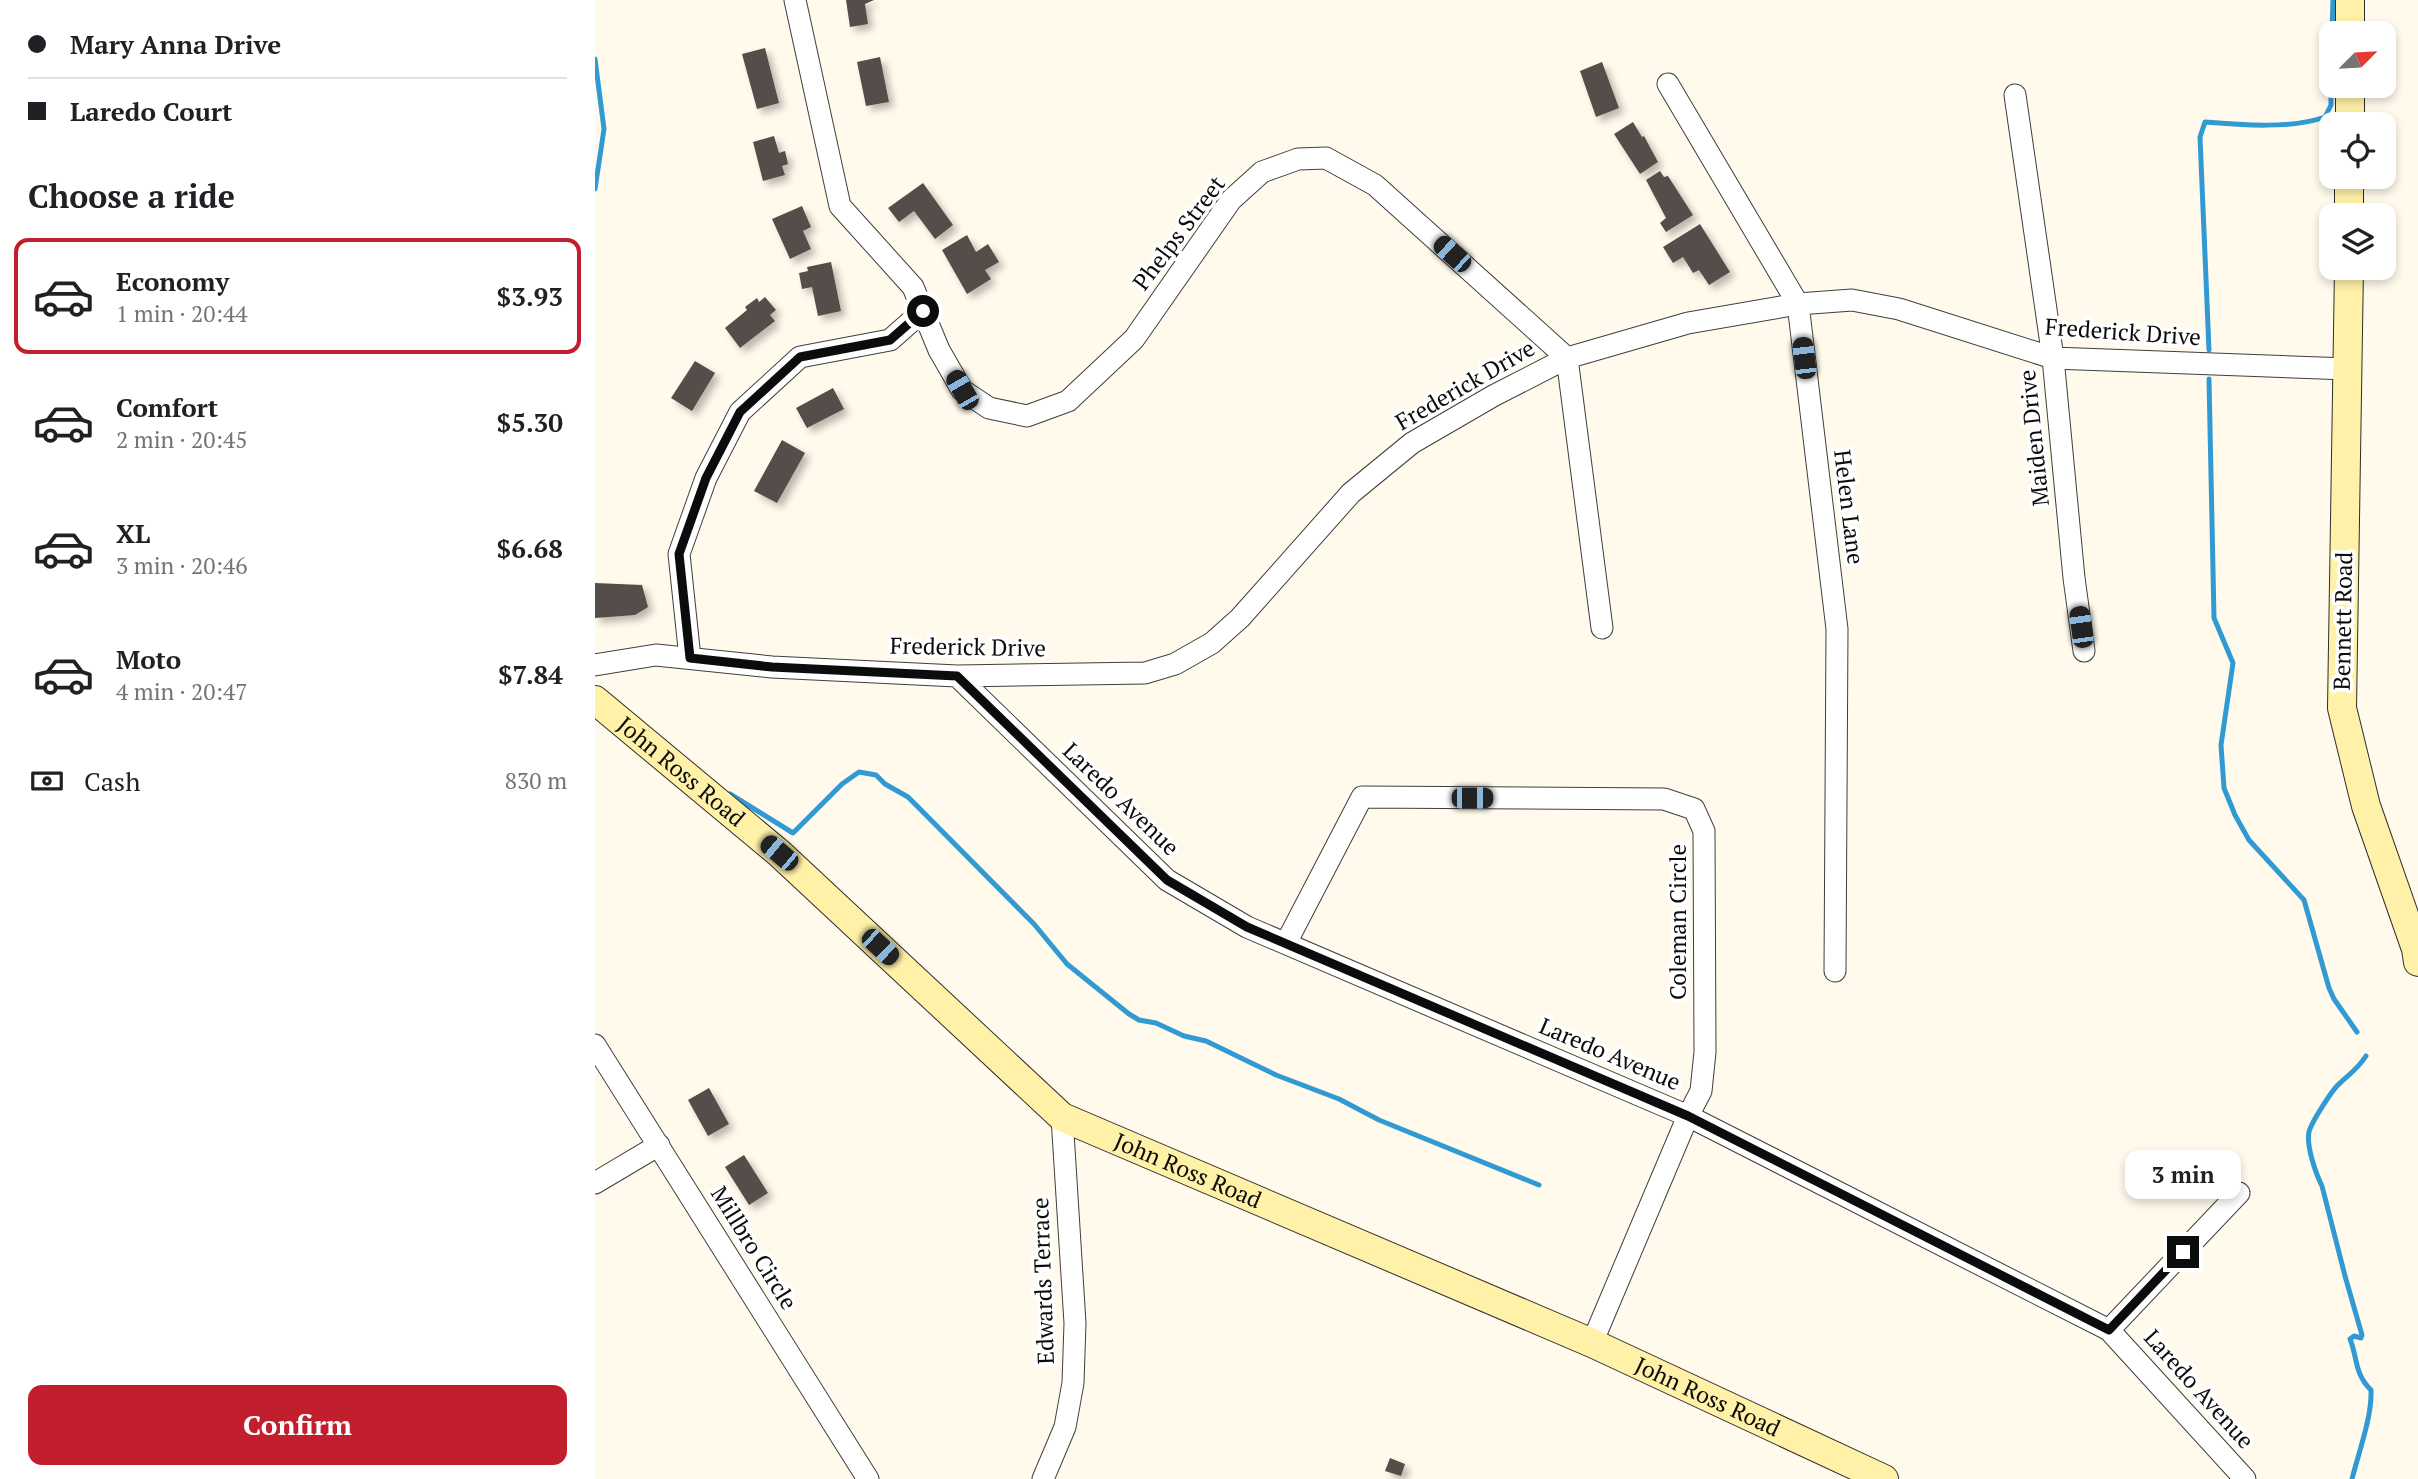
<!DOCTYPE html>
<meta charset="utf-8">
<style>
:root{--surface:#fff;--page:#f6f6f6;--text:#202124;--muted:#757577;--line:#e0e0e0;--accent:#c21f2e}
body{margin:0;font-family:"PT Serif",serif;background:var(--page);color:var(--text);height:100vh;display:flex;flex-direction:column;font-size:26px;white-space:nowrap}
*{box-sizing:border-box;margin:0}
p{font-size:23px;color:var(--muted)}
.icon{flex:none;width:38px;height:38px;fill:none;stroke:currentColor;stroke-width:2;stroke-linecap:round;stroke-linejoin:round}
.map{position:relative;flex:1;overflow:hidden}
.sheet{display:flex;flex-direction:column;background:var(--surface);width:595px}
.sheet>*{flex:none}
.banner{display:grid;align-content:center;height:154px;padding:0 28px;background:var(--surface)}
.needle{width:46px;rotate:66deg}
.controls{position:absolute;left:1724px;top:21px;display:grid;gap:14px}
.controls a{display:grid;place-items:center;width:77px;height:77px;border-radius:14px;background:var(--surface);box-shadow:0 4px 10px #0003;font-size:35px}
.end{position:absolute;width:32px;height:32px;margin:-16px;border:9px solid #0c0c0c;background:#fff;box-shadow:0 0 0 4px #fff}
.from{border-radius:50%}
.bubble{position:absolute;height:49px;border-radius:14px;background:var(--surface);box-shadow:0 4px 10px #0003;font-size:23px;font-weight:700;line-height:49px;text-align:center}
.car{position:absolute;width:21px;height:42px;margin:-21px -10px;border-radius:9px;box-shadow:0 0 5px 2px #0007;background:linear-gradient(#222 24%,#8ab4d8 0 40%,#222 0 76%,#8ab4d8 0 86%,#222 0)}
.banner b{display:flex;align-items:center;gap:24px;height:66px;font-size:26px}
.banner b+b{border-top:2px solid var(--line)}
.banner i{width:18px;height:18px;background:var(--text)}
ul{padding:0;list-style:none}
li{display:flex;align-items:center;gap:21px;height:116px;margin:0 14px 10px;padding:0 14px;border:4px solid transparent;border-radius:14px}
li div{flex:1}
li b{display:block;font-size:26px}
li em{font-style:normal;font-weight:700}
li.selected{border-color:var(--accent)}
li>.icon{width:63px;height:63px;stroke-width:1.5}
h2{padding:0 28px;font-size:32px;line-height:84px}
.pay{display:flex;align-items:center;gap:18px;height:77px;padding:0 28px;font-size:26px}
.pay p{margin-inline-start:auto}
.action{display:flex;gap:14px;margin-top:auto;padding:14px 28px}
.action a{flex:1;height:80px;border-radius:14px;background:var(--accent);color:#fff;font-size:28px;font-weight:700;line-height:80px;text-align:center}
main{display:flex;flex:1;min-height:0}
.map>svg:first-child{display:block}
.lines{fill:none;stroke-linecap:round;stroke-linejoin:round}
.stream{stroke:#329ad3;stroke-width:5}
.building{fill:#554d48;filter:url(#shadow)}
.street-casing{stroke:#3f3f3f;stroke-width:23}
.secondary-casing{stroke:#2e2e2e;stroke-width:30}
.street{stroke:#fff;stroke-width:21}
.secondary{stroke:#fff1a7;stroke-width:28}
.route{stroke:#0c0c0c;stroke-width:9}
.labels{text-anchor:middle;stroke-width:7;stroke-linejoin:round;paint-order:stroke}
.street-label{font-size:23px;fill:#0c0c0c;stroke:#fff}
</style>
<main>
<section class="sheet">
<div class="banner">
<b><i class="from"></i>Mary Anna Drive</b>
<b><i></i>Laredo Court</b>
</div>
<h2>Choose a ride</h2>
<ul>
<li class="selected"><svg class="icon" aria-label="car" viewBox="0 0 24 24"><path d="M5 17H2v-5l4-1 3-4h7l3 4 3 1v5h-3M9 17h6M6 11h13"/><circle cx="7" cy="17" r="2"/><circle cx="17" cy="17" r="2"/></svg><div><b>Economy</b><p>1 min · 20:44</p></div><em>$3.93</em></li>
<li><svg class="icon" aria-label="car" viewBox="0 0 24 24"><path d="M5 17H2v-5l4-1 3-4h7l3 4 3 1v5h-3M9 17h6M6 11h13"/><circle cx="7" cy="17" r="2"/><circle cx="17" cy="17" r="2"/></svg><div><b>Comfort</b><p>2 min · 20:45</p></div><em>$5.30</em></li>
<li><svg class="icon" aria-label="car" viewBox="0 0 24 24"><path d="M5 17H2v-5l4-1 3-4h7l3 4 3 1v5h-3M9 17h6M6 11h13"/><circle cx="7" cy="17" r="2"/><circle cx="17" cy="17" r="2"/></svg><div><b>XL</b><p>3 min · 20:46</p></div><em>$6.68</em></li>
<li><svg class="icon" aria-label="car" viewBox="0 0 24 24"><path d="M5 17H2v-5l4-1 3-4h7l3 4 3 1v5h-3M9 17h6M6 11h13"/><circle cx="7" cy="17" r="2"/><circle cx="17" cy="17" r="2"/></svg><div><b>Moto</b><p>4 min · 20:47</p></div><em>$7.84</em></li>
</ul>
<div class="pay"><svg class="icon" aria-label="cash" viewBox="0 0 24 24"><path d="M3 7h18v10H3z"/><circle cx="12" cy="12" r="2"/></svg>Cash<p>830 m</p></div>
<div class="action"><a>Confirm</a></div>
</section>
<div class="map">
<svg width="1823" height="1479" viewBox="0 0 1823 1479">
<defs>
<filter id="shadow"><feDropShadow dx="5" dy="5" stdDeviation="3.5" flood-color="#0004"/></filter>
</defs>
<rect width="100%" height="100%" fill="#fffaec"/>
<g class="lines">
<path class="stream" d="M1737,33L1738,0
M0,59L9,129L0,189
M1614,350L1605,137L1610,122C1645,125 1698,129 1730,117L1736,105V86
M1614,379L1619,618L1638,663L1626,745L1629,788L1640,815L1654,840L1709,900L1734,988L1739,999L1762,1032
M135,794L198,833L247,784L264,772L281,775L290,784L313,797L322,806L439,924L472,964L534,1014L544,1020L561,1023L589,1036L611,1041L681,1075L744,1099L784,1120L944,1185
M1757,1479C1764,1451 1777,1417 1776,1390C1759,1373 1763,1359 1755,1339L1759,1336L1766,1338L1767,1335L1750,1276L1727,1186C1721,1174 1711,1146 1714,1132C1716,1123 1737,1090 1744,1084C1755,1073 1762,1070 1771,1056"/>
</g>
<path class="building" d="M251,0H279L270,4L273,24L255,27Z
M170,48L184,103L162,109L147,54Z
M285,57L294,102L271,106L262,62Z
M1007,62L1024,108L1001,117L985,71Z
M1038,122L1047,137L1049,136L1063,162L1045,174L1019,134Z
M179,136L184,153L190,151L193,164L187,166L190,175L168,181L158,142Z
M1065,171L1069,177L1073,176L1098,215L1071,232L1065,223L1071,218L1051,180Z
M328,183L358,225L340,239L319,211L304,222L293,208Z
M207,206L216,227L208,231L216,249L195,259L177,219Z
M1105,224L1135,272L1114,285L1104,270L1098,273L1088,257L1078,263L1068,247Z
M372,235L381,252L393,244L404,262L390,270L396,279L372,294L347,250Z
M236,262L246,311L223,316L217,287L207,289L204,273L213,271L212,267Z
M170,297L181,310L175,315L180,321L145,348L130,328L152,310L150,307L162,298L164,302Z
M100,361L120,373L97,411L76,398Z
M238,388L249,409L212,428L201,408Z
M187,440L210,453L182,503L159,491Z
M0,583L47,585L53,607L40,615L0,618Z
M114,1088L134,1124L113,1136L93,1100Z
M149,1155L173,1193L154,1205L130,1167Z
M795,1458L810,1464L806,1476L790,1471Z"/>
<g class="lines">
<g class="street-casing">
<path id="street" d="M200,0L245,206L318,287L344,350L367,390L394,408L432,416L473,401L539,339L636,200L667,172L703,159L731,158L780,185L972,358L1007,628
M1073,84L1203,304L1242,629L1240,971
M1420,95L1458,358L1479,578L1489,651
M95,658L84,554L111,478L145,412L205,357L295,340L328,311
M0,665L61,655L177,667L362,676L550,673L580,664L617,643L645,618L756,493L817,443L898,396L972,358L1093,323L1203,304L1257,300L1304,309L1458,358L1753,369
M362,676L572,880L652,927L1093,1116L1514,1330L1650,1479
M691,943L767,797L1069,799L1099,809L1109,831L1110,1052L1106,1091L1093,1116L997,1343
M0,1045L273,1479
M0,1183L64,1145
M1514,1330L1644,1193
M448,1479L470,1427L478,1383L480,1323L467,1117"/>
</g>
<g class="secondary-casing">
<g id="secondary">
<path d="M1755,33V0"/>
<path d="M1755,124V86"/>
<path d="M1754,215V177"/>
<path d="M1754,268L1747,708L1771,806L1821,949L1823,962"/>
<path id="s1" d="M0,700L184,853L467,1117L997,1343L1289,1479"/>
</g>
</g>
<use href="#street" class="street"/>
<use href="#secondary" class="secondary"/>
</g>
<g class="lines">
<path class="route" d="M328,311L295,340L205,357L145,412L111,478L84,554L95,658L177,667L362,676L572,880L652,927L1093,1116L1514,1330L1588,1252"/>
</g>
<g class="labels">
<g class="street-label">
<text transform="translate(584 233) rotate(-53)" y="8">Phelps Street</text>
<text transform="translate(1528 332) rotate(4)" y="8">Frederick Drive</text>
<text transform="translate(870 385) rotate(-30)" y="8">Frederick Drive</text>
<text transform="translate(1439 438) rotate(-96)" y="8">Maiden Drive</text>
<text transform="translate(1254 507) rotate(83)" y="8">Helen Lane</text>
<text transform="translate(1748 621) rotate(-89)" y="8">Bennett Road</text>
<text transform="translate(373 647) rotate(1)" y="8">Frederick Drive</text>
<text dy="8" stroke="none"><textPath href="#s1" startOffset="112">John Ross Road</textPath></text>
<text transform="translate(526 799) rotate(44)" y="8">Laredo Avenue</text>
<text transform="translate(1083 922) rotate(-90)" y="8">Coleman Circle</text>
<text transform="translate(1015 1054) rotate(23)" y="8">Laredo Avenue</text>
<text dy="8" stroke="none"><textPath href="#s1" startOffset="763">John Ross Road</textPath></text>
<text transform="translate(159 1248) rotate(58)" y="8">Millbro Circle</text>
<text transform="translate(448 1281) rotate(-92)" y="8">Edwards Terrace</text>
<text transform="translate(1604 1389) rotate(48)" y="8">Laredo Avenue</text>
<text dy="8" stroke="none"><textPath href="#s1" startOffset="1330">John Ross Road</textPath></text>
</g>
</g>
</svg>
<div class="controls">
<a><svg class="needle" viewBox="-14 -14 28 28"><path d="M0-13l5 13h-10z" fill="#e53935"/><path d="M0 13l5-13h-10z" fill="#757577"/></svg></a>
<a><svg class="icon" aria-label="locate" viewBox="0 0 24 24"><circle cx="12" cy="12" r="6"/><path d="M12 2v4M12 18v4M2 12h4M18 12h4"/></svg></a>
<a><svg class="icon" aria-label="layers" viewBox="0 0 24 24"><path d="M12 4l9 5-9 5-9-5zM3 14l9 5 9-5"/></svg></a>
</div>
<i class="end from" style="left:328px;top:311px"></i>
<i class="end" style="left:1588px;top:1252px"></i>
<div class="bubble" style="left:1530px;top:1150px;width:116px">3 min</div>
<i class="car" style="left:857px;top:254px;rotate:312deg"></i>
<i class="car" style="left:1209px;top:358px;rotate:353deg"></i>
<i class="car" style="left:367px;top:390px;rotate:330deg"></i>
<i class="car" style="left:1486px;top:627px;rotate:352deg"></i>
<i class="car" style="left:877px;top:798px;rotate:90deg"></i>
<i class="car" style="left:184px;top:853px;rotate:310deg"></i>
<i class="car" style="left:285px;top:947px;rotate:133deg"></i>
</div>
</main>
